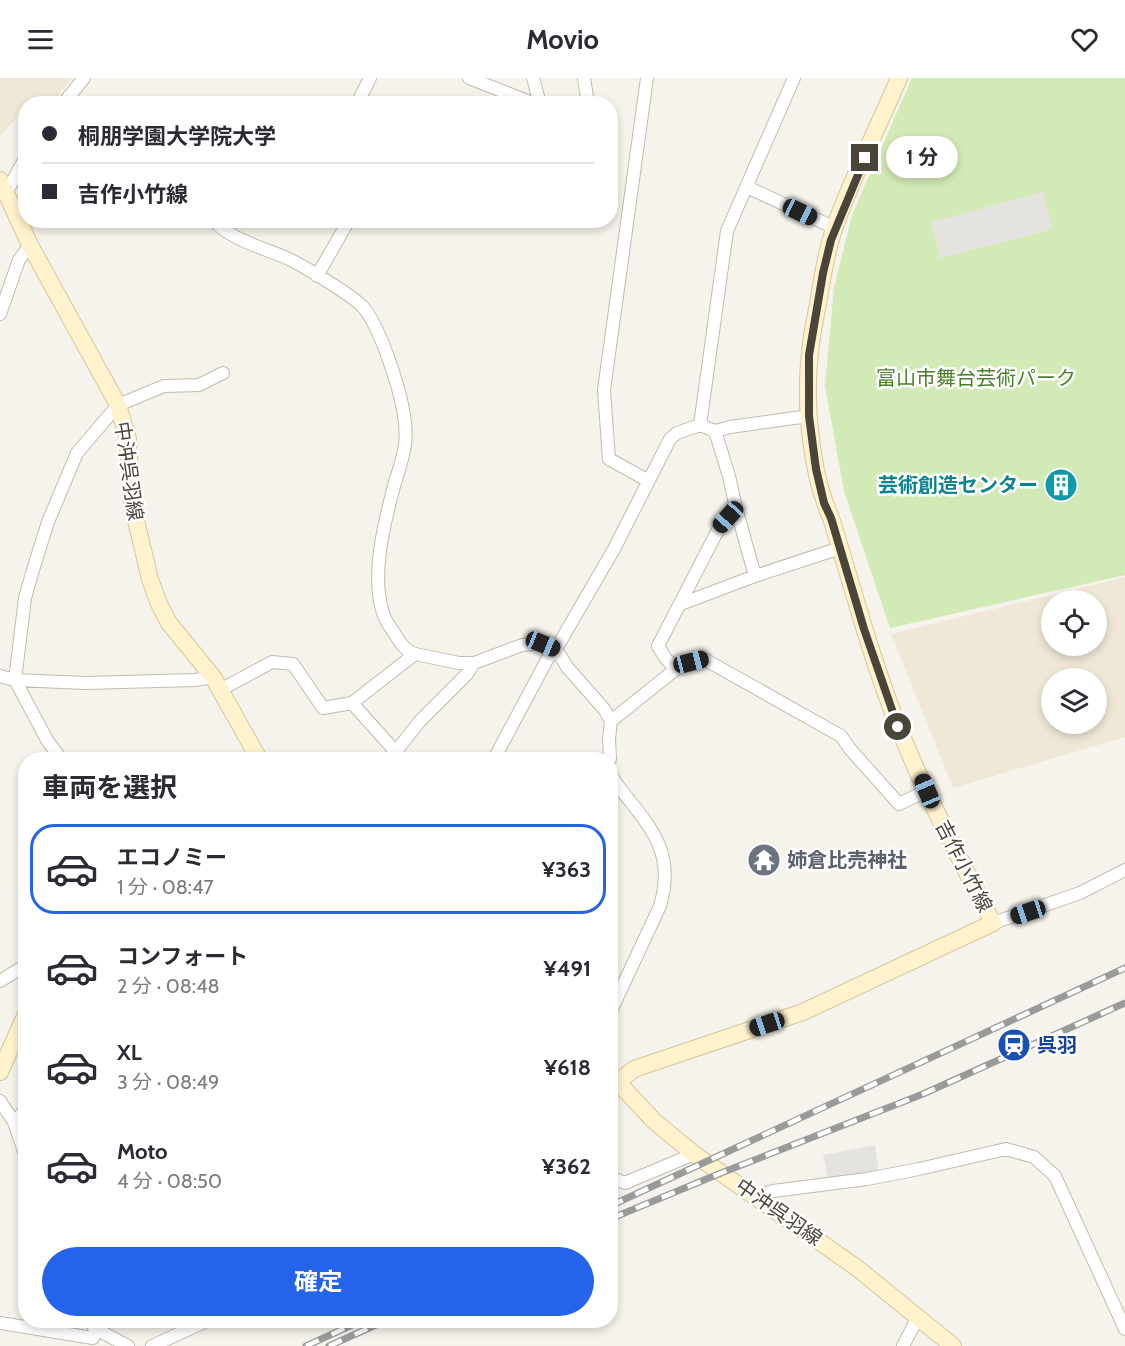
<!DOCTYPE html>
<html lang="ja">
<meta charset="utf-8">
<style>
:root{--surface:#fff;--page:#f7f7f7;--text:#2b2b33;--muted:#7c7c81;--line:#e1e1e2;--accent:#2563eb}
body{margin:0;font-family:Cabin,"Noto Sans JP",sans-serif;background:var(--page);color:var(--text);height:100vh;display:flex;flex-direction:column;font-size:22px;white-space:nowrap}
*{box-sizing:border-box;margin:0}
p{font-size:20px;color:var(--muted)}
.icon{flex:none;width:33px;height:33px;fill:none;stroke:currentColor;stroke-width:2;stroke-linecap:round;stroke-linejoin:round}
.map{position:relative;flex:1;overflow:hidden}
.details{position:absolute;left:18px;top:674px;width:600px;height:576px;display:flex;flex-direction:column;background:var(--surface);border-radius:24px;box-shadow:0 3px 9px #0003}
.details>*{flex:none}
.hud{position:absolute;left:18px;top:18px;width:600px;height:132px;border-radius:24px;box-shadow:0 3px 9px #0003;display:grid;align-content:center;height:132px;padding:0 24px;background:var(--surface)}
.controls{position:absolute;left:1041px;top:512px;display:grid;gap:12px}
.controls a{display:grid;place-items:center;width:66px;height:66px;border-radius:50%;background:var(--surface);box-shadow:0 3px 9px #0003;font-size:30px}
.end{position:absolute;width:27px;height:27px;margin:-14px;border:8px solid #4b4439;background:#fff;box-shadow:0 0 0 3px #fff}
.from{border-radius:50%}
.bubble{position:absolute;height:42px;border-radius:21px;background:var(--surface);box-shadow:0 3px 9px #0003;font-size:20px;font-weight:700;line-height:42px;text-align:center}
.car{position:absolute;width:18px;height:36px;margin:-18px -9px;border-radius:8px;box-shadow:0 0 4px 2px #0007;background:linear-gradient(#222 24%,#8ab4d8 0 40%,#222 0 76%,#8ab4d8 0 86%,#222 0)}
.hud b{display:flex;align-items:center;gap:21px;height:57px;font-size:22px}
.hud b+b{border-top:2px solid var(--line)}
.hud i{width:15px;height:15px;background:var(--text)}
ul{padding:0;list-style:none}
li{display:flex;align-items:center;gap:18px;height:90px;margin:0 12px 9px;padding:0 12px;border:3px solid transparent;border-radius:24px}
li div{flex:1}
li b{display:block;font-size:22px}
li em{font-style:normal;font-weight:700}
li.active{border-color:var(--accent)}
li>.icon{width:54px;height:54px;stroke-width:1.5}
h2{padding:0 24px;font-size:27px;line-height:72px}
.primary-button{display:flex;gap:12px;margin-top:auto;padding:12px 24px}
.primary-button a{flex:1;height:69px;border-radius:36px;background:var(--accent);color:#fff;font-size:24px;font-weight:700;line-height:69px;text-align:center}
header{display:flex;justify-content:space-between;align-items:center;height:78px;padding:0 24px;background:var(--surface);font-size:27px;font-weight:700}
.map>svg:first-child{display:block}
.education{fill:#efe8d6;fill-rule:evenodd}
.green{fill:#d2eab5}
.parking{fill:#e5e3e0}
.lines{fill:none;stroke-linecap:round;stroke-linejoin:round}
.minor-casing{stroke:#c2bbae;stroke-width:14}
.secondary-casing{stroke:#d6c79b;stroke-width:18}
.minor{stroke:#fff;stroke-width:12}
.secondary{stroke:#fff3cd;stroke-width:16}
.rail-casing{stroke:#9a9a9a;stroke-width:7}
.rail{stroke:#fff;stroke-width:4.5;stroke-dasharray:14;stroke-linecap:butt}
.route{stroke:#4b4439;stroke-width:8}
.labels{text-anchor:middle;stroke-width:5;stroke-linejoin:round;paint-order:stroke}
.park-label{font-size:20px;fill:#4a7f2a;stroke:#fff}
.street-label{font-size:20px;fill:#4b4439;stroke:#fff}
.culture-label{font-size:20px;font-weight:bold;fill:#0d838f;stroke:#fff;text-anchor:end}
.worship-label{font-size:20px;font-weight:bold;fill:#5b616d;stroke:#fff;text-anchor:start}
.transit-label{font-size:20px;font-weight:bold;fill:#164399;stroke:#fff;text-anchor:start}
</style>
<header><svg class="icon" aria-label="menu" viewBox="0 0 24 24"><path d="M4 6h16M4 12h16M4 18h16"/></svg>Movio<svg class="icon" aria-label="heart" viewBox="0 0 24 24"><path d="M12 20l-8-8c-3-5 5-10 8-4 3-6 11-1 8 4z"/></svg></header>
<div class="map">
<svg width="1125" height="1268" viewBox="0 0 1125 1268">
<rect width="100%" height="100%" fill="#f6f3ec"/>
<path class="education" d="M0,0H72L52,25L26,26L25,37L21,35L0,58Z
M1125,499V659L953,710L891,556ZM1052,522H1096V567H1052ZM1052,600H1096V645H1052Z"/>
<path class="green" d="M912,0H1125V497L890,550L844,413L825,308L834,210L852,137Z"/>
<path class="parking" d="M1043,114L1053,151L940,180L931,144Z
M875,1067L879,1094L828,1101L823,1077Z"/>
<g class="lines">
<g class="minor-casing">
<path id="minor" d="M469,0L535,26
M533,0L540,26
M584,0L588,26
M647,0L604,312L609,381L647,402
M63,26L84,0
M357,26L370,0
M747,109L835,150
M6,115L26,79
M213,142C234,164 263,169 289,181C305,189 350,216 362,228C380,247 400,311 404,337C409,368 402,380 394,408C384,446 370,500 384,538C386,543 390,549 393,553C399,563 404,572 415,576L459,585H474L522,567L543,565L556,571L567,589L604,631L611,643L609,661L610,681
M317,198L349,142
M0,236L19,182L30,167
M700,347L727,153L794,0
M736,430L755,498
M681,526L755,498L840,470
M676,591L666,581L658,568L720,448L736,430L729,398L715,353
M0,598L15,602L47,662L61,681
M213,599L195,602L86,605L15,602L25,520L33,492L48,444L77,375L118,327L164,308L199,307L223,295
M220,612L272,584L293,586L323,630L352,625L395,673
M352,625L415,576
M611,643L676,591L704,581L841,658L850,671L899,726L926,713
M390,681L420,643L467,596L474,585
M494,681L548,580L556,571L614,471L670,361L677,355L700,347L715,353L730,349L809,338
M610,694L615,704C647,746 677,771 660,828L610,935
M993,845L1080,815L1125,792
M0,903L26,887
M0,1023L14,1044L26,1079
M14,1044L26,1031
M610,1099L625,1105L694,1076
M757,1118L773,1113L867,1101L919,1091L1006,1071L1034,1079L1055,1098L1125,1251
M0,1245L93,1260
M94,1250L128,1268
M152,1268L209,1242
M903,1268L918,1239"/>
</g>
<g class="secondary-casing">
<path id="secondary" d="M0,102L30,167L118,327L128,361L132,426L150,501L159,526L169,545L213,599L259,681
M0,994L26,936
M611,997L654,1043L694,1076L857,1190L953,1268
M618,1004L634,991L803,934L993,845C960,781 925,716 898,648C871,580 853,510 831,440C811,396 804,324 810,275C811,259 815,242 818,226C822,200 826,175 834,151C852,99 878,50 899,0"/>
</g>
<use href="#minor" class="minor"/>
<use href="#secondary" class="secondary"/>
<g class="rail-casing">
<path id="rail" d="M610,1128L1125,890
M610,1141L721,1095L923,1016L1125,925
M306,1268L363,1242
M329,1268L387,1242"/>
</g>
<use href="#rail" class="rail"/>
</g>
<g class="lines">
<path class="route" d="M865,80L831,162L823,195L809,277V338L816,391L824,425L831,440L864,551L898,649"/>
</g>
<defs>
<g id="building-disc" transform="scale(1.725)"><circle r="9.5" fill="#0f9aa8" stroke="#fff"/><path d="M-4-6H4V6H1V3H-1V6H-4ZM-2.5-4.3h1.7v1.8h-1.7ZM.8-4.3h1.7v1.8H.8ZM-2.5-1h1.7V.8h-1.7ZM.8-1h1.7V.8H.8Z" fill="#fff"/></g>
<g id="temple-disc" transform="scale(1.725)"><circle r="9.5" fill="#6b7280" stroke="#fff"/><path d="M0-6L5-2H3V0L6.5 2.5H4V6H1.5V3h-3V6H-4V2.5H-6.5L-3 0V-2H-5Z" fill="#fff"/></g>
<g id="station-disc" transform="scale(1.725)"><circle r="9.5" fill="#1a4fb4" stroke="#fff"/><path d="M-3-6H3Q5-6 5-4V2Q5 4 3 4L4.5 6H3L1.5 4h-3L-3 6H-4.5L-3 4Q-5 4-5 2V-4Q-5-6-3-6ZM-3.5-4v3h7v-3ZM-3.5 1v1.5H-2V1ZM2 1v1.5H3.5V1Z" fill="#fff"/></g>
</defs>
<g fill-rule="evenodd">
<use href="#building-disc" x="1061" y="407"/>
<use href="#temple-disc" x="764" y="782"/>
<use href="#station-disc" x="1014" y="967"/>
</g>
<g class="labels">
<g class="park-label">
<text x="976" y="307">富山市舞台芸術パーク</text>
</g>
<g class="street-label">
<text transform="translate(129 393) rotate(82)" y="7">中沖呉羽線</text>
<text transform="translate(964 788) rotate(63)" y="7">吉作小竹線</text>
<text transform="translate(779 1134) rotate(35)" y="7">中沖呉羽線</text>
</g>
<g class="culture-label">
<text x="1038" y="414">芸術創造センター</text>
</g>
<g class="worship-label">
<text x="787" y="789">姉倉比売神社</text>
</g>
<g class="transit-label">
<text x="1037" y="974">呉羽</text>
</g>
</g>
</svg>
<div class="controls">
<a><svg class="icon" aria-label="locate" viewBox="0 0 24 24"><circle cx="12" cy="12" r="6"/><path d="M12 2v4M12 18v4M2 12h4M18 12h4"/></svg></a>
<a><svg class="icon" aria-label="layers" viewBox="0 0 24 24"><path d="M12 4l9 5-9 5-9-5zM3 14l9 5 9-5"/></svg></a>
</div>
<i class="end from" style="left:898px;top:649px"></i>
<i class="end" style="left:865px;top:80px"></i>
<div class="bubble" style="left:886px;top:58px;width:72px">1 分</div>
<i class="car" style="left:800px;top:134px;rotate:115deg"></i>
<i class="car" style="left:728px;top:439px;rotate:222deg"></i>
<i class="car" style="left:543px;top:566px;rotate:112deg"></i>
<i class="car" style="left:691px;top:584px;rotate:76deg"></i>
<i class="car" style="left:927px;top:713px;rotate:337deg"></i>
<i class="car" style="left:1028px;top:834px;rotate:252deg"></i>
<i class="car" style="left:767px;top:946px;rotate:252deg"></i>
<div class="hud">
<b><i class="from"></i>桐朋学園大学院大学</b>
<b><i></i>吉作小竹線</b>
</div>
<section class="details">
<h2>車両を選択</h2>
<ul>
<li class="active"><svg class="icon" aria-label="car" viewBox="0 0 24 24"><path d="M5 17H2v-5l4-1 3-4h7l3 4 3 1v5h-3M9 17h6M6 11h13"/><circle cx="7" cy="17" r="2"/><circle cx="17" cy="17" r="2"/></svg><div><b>エコノミー</b><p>1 分 · 08:47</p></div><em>¥363</em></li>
<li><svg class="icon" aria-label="car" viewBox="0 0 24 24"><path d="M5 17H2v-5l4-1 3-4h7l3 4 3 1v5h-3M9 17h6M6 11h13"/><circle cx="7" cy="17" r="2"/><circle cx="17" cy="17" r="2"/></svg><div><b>コンフォート</b><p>2 分 · 08:48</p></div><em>¥491</em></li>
<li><svg class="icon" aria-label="car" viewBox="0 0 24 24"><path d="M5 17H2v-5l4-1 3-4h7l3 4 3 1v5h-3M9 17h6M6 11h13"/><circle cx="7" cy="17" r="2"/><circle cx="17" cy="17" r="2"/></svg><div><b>XL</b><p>3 分 · 08:49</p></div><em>¥618</em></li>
<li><svg class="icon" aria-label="car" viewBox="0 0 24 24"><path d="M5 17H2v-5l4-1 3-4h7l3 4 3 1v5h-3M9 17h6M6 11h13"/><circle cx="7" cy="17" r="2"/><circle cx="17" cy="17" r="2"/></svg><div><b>Moto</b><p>4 分 · 08:50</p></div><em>¥362</em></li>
</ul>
<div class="primary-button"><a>確定</a></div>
</section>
</div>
